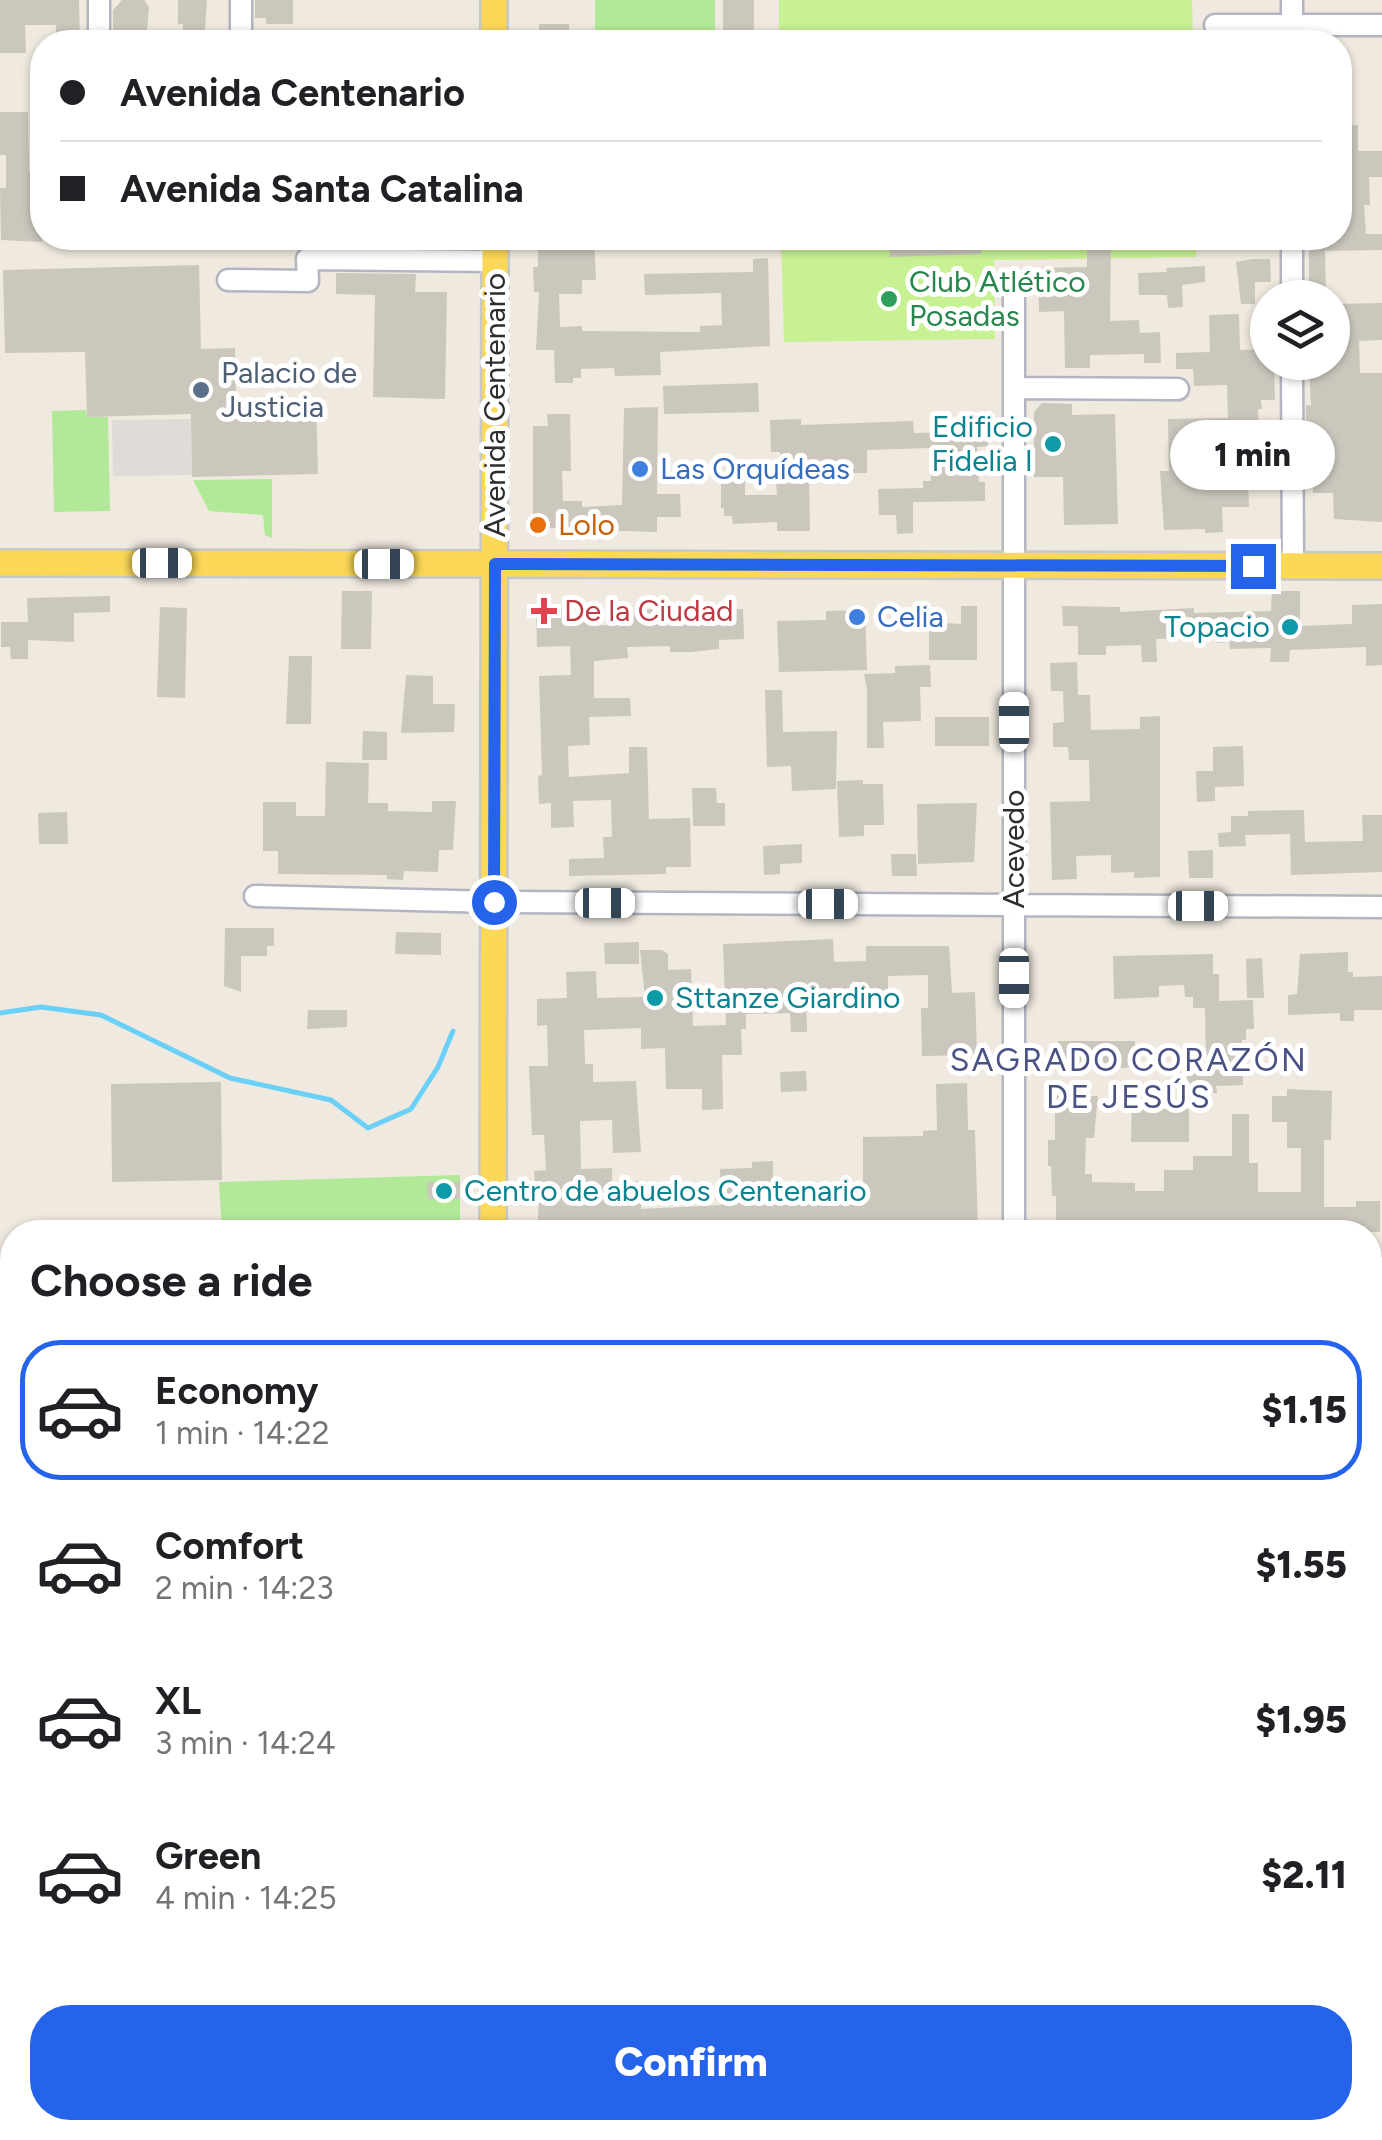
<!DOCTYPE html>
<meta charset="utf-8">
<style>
:root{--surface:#fff;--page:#f2f2f2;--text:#202124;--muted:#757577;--line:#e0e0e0;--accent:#2563eb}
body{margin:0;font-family:Figtree,sans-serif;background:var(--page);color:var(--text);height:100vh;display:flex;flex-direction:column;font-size:38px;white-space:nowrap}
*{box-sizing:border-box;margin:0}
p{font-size:32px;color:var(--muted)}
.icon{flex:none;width:55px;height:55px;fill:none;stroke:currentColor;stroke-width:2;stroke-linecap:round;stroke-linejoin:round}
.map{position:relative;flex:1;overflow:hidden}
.sheet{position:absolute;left:0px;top:1220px;width:1382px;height:920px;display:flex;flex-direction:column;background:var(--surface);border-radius:40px 40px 0 0;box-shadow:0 2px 8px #0004}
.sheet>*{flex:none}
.top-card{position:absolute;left:30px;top:30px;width:1322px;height:220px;border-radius:40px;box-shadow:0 2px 8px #0004;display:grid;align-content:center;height:220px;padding:0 30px;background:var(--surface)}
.tools{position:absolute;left:1250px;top:280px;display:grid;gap:20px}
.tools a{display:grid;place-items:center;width:100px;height:100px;border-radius:50%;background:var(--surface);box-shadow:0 2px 8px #0004;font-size:50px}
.end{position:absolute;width:45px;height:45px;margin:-22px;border:12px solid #2563eb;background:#fff;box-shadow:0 0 0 5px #fff}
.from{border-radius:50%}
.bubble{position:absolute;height:70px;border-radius:35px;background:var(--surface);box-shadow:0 2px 8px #0004;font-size:32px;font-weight:800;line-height:70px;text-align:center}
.car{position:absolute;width:30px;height:60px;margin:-30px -15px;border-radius:12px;box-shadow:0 0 8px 2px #0007;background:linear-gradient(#fff 24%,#345 0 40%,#fff 0 76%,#345 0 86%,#fff 0)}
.top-card b{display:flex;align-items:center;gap:35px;height:95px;font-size:38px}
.top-card b+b{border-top:2px solid var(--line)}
.top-card i{width:25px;height:25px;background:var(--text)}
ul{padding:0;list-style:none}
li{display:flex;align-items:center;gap:30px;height:140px;margin:0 20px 15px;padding:0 10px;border:5px solid transparent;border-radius:40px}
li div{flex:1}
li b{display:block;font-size:38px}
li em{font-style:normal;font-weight:800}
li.current{border-color:var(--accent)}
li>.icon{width:90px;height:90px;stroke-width:1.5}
h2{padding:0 30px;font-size:45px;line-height:120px}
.cta{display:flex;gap:20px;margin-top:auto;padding:20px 30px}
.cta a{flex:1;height:115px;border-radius:40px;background:var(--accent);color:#fff;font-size:40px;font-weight:800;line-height:115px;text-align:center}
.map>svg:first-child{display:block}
.green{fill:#b2e998}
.pitch{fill:#c8f193}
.plaza{fill:#dfdbd6}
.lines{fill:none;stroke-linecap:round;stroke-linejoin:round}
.stream{stroke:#6bd0f8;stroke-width:5}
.building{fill:#cbc7bd}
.minor-casing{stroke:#b3b5c1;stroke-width:25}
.major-casing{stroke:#c8c8c8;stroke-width:30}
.minor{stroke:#fff;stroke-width:20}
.major{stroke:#fbd858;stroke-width:25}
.route{stroke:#2563eb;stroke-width:12}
.leisure-dot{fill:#2e9e5b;stroke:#fff;stroke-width:4}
.service-dot{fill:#5c6f8a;stroke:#fff;stroke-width:4}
.culture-dot{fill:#0f9aa8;stroke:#fff;stroke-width:4}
.shop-dot{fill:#3f7fe0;stroke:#fff;stroke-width:4}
.food-dot{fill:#e8710a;stroke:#fff;stroke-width:4}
.health-dot{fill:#e0444e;stroke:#fff;stroke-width:4}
.labels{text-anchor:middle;stroke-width:10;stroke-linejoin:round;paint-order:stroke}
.leisure-label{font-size:30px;fill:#27864d;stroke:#fff;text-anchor:start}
.service-label{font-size:30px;fill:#4e5e75;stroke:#fff;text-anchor:start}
.street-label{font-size:30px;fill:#2d2d2d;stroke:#fff}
.culture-label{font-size:30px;fill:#0d838f;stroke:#fff;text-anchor:end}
.shop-label{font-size:30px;fill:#366cbe;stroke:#fff;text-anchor:start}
.food-label{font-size:30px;fill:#c56008;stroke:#fff;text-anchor:start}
.health-label{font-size:30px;fill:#be3a42;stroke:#fff;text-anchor:start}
.neighbourhood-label{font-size:32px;letter-spacing:2.5px;fill:#495282;stroke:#fff}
</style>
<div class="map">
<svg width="1382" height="2140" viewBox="0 0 1382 2140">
<rect width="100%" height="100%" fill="#efe9df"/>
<path class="green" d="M595,0H715V42H595Z
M86,410L87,417H108L110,511L54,512L52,411Z
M272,479V538L265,535L263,515L209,511L193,480Z
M460,1175V1232H222L219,1182Z"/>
<path class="pitch" d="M779,0H1192L1193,42H779Z
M781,238H1196V257L994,260L995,339L784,342Z"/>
<path class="plaza" d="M191,419L192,475L113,476L112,420Z"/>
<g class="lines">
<path class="stream" d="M0,1013L41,1007L101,1015L230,1078L331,1100L368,1128L411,1109L438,1067L453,1031
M0,1841L12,1846
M402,2140L403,2128"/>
</g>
<path class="building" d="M0,0H79L80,42H56V25H25L26,53H0Z
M122,0H144L149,7L146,42H113V10Z
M178,0H207L204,42H183V24H178Z
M255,0H293V24H266V18H255Z
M723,0H754V42H723Z
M539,24H569V42H539Z
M0,112H28L29,172L42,171V242L1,240L0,188H6V155H0Z
M1358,125V151H1382V177H1369L1370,205H1364L1366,234H1382V250L1325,251L1326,293L1309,294V238H1340V126Z
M538,238H594L596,280H582V294H559L560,327L582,326V331L700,332V326L722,325L721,293L645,295L644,274L753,272V259L768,258L770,346L660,352L661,375L615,376L614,368L581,369V378H573V383H555L554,350H536L539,292H534L533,267H538Z
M889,238H981V254L890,257Z
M1087,238H1111L1110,321L1139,320L1140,333L1160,332L1161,363H1144V354L1090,355V368H1065L1064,311L1039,312L1038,268L1087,267Z
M1252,259H1270L1271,282H1255V304H1241L1236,262Z
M199,265L201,349L235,348L236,400L316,398L318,474L192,477L191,414L87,417L85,352L5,353L3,270Z
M1205,266V282L1182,285L1183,307L1168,308L1167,295H1139L1138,273L1167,272L1166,268Z
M336,273L416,274L415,292H447L445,399L373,397L375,295L336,294Z
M1382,303V340L1359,341L1360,373H1382V522L1334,519L1333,493H1313L1312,462H1306V405L1311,406L1309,362H1332V304Z
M1239,314L1240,350L1268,349V362H1274L1275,400H1261L1262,409H1258L1259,437H1267V451H1247L1249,507H1222L1223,532L1205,533V529L1164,530L1160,471H1169L1168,419L1228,418L1227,385L1194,386L1193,369H1176V353L1210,352L1209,315Z
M758,383L759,412L664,414L663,386Z
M1042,403L1072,404V415L1115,414L1118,524L1064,525L1063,477H1034V412Z
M658,407L657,494H680L681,517H657V532L594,530V526L533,529V426H548L547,414H570L571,471H562L563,501H582V507L622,505L624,408Z
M801,419V425L913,421L914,433L987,431L988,446L977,447L979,482H985V501L913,502V533L897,534L896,515H879L878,489L923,488V481H931L930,448L867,450V473L809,474L810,531H777V522L733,524L732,516H724V508H721V481L745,480V495H777L776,482H781L780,452H771L770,420Z
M342,591H372L371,649H341Z
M1272,591H1300V626L1352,624V605L1382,604V665L1366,666V647L1290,650L1289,662H1270L1271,648L1230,649L1229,642L1217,643V638L1156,639L1157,662H1142L1141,645L1106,646V655H1078V626H1063L1062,606L1120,607V612L1194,608V613L1271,611Z
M110,596V612L74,613V642L28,640V659H11L10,647H1V622H28L27,598Z
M718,603V609H743L744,639L719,640V649L691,652H670V646L627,647L628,658L594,661V698H630L631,716L589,717L590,745L568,746L569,777L629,773V747H647L649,819L690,818L691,867H666V874L569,876V859L604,858L603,837H612L611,800L573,801L574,827L551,828V803L539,804L538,776L542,775L539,676L571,675L570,646L537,647L536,608L564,607L565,617L591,616V626L629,624V609L694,610V604Z
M961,606H977V660H929V622L961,624Z
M160,607L187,608L185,698L157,697Z
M865,610L867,670L779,672L777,621L826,620V611Z
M289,656H312L311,724H286Z
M1077,662L1078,695H1090L1091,730L1140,729V717L1160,716V877L1134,878V872L1111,873V855L1076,856L1077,879L1052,880L1050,802L1090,801L1089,760H1069L1068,747H1053V723L1064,722L1063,691H1051L1050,663Z
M930,665L931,687H920L921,721L883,722L884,748H867V689L864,674L895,673V666Z
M406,675L433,676V704H455L454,732L401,733Z
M765,690H782L783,732L837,731L836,789L792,791L791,766L767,767Z
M935,717H989V746H935Z
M363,731L387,732V760H362Z
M1243,746L1244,786L1215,787V801L1197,802L1196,771H1213V747Z
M326,762L369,763L368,803H388V811L432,812V801H456L453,850H439L438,872L404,871L403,880L387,879V875L278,874V851H263V802H296V816H325Z
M863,780V784H883L884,825H864V836L839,837L837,781Z
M692,788H716L717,803H725V826H693Z
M977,803L974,862L918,864L917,804Z
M1304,810L1305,842L1363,841L1362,815H1382V872L1291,875L1290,834L1245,835L1246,846L1219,847L1218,833L1231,832V816H1248V811Z
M67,812L68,844H39L38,813Z
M802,844V863L780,864V874L764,875L763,846Z
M1213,850V878H1189L1188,851Z
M891,854H916L917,876H892Z
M225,928H274V946H267V956H241V992L224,986Z
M396,932L441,933V955L395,954Z
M833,939L834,962L866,961V946H949L952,993L975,992L977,1055L922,1056L921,1008H928V975L888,976V993L862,994V998L838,999V992L806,993L807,1032H791L790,1013L746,1014V1029H741L742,1055H722L723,1109L702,1110V1089H666L665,1048L641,1049V1028L584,1030L585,1064H593V1082L636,1081L641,1152L613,1153L612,1120L580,1121L581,1169L612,1168V1181H641V1209L721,1205L720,1169L752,1168V1162L773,1161V1187L830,1186L831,1203H863V1137L923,1136V1131L937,1130L936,1084L967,1083L968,1130H975L978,1232H537L539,1199H536L534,1171L546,1170L544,1135H532L529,1066H548L547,1025L537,1026V999L567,998L566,972L596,971L597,998L645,997L640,950H662L668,954V970L691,969L693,1026L726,1025L723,944Z
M639,942V964H605L604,943Z
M1348,952V972H1353V977L1382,976V1010H1354V1021H1340V1013L1288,1015V995L1297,994L1300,954Z
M1213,954V974H1219V1001L1253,1000L1254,1029H1246V1040H1242L1243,1085L1216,1086L1217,1093H1188L1186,1061L1206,1060L1205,1008H1193V997H1185L1184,985L1159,986V997L1114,999L1113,956Z
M1262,958L1264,998H1247L1246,959Z
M308,1010H347V1027L307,1029Z
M1058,1041H1135L1136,1067L1121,1068V1063L1089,1064V1068L1067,1069V1060L1058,1061Z
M806,1071L807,1091L781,1092L780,1072Z
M221,1082L222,1180L112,1182L111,1084Z
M1287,1089L1332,1091L1331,1140H1324V1207H1356V1201H1380V1232H1056V1196H1052L1051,1166H1048V1140H1055V1096H1098L1094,1138H1086L1085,1174H1092V1182L1135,1183V1191H1164V1170H1193V1156H1232V1114H1249V1163H1258V1192H1301V1148H1287V1122H1272V1096H1287Z
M1132,1095H1159V1109H1189V1142H1131Z
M427,1182H460V1199H428Z"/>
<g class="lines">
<g class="minor-casing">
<path id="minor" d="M99,0V42
M241,0V42
M1292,0V42
M1215,25H1382
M1292,238V298
M228,280L308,281L307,259L495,261
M1292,362L1293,566
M1016,388L1178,389
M255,896L494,902L1382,907
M1014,1232V286
M1370,1267H1382
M496,2129L1382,2128"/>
</g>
<g class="major-casing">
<path id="major" d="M494,0V42
M0,563L1382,566
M493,1232L495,238
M0,1591H12
M1370,1600L1382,1599
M0,1625H12
M496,2140V2128"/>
</g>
<use href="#minor" class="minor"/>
<use href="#major" class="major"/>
</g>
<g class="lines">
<path class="route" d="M494,902L495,564L1253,566"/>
</g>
<circle class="leisure-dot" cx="889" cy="299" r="10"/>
<circle class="service-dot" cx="201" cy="390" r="10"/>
<g class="culture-dot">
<circle cx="1053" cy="444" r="10"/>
<circle cx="1290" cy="627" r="10"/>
<circle cx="655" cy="998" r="10"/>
<circle cx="444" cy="1191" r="10"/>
</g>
<g class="shop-dot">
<circle cx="640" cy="469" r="10"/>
<circle cx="857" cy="617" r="10"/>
</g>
<circle class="food-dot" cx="538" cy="525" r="10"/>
<path class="health-dot" d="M539 596h10v10h10v10h-10v10h-10v-10h-10v-10h10z"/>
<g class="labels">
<g class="leisure-label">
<text x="909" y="292">Club Atlético<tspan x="909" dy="34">Posadas</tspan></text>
</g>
<g class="service-label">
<text x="221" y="383">Palacio de<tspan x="221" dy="34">Justicia</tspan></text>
</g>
<g class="street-label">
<text transform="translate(495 405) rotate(-90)" y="10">Avenida Centenario</text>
<text transform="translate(1014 849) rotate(-90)" y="10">Acevedo</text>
</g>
<g class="culture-label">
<text x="1033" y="437">Edificio<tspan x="1033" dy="34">Fidelia I</tspan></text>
<text x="1270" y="637">Topacio</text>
<text x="675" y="1008" text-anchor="start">Sttanze Giardino</text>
<text x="464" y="1201" text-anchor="start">Centro de abuelos Centenario</text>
</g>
<g class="shop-label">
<text x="660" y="479">Las Orquídeas</text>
<text x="877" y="627">Celia</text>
</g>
<g class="food-label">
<text x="558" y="535">Lolo</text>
</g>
<g class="health-label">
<text x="564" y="621">De la Ciudad</text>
</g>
<g class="neighbourhood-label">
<text x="1129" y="1071">SAGRADO CORAZÓN<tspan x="1129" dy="37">DE JESÚS</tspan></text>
</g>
</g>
</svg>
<div class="tools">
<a><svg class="icon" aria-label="layers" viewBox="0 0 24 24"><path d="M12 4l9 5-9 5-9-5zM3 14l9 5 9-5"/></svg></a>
</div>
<i class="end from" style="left:494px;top:902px"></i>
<i class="end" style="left:1253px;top:566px"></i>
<div class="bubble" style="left:1170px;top:420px;width:165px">1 min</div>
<i class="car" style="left:162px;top:563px;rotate:90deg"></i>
<i class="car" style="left:384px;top:564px;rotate:90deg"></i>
<i class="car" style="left:1014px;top:722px;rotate:0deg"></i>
<i class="car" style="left:605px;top:903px;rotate:90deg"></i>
<i class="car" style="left:828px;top:904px;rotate:90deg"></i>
<i class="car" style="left:1198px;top:906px;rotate:90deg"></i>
<i class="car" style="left:1014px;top:978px;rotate:180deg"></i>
<div class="top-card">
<b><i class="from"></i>Avenida Centenario</b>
<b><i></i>Avenida Santa Catalina</b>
</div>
<section class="sheet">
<h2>Choose a ride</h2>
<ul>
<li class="current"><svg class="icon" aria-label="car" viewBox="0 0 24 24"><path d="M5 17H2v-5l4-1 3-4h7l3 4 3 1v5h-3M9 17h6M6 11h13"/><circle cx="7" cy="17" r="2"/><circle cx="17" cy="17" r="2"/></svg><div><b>Economy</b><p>1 min · 14:22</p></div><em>$1.15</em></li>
<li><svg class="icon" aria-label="car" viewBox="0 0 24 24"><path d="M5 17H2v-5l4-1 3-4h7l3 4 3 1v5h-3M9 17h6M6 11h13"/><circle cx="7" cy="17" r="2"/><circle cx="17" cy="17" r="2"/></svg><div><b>Comfort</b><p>2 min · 14:23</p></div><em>$1.55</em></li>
<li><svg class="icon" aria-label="car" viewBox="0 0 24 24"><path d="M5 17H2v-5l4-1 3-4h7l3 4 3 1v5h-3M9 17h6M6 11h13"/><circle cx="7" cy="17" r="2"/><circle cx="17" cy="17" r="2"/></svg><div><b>XL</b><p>3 min · 14:24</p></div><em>$1.95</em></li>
<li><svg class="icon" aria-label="car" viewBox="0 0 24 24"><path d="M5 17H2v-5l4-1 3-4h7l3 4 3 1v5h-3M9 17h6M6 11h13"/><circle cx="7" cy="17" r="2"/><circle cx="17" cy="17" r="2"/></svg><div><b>Green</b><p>4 min · 14:25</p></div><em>$2.11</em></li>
</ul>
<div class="cta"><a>Confirm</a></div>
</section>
</div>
